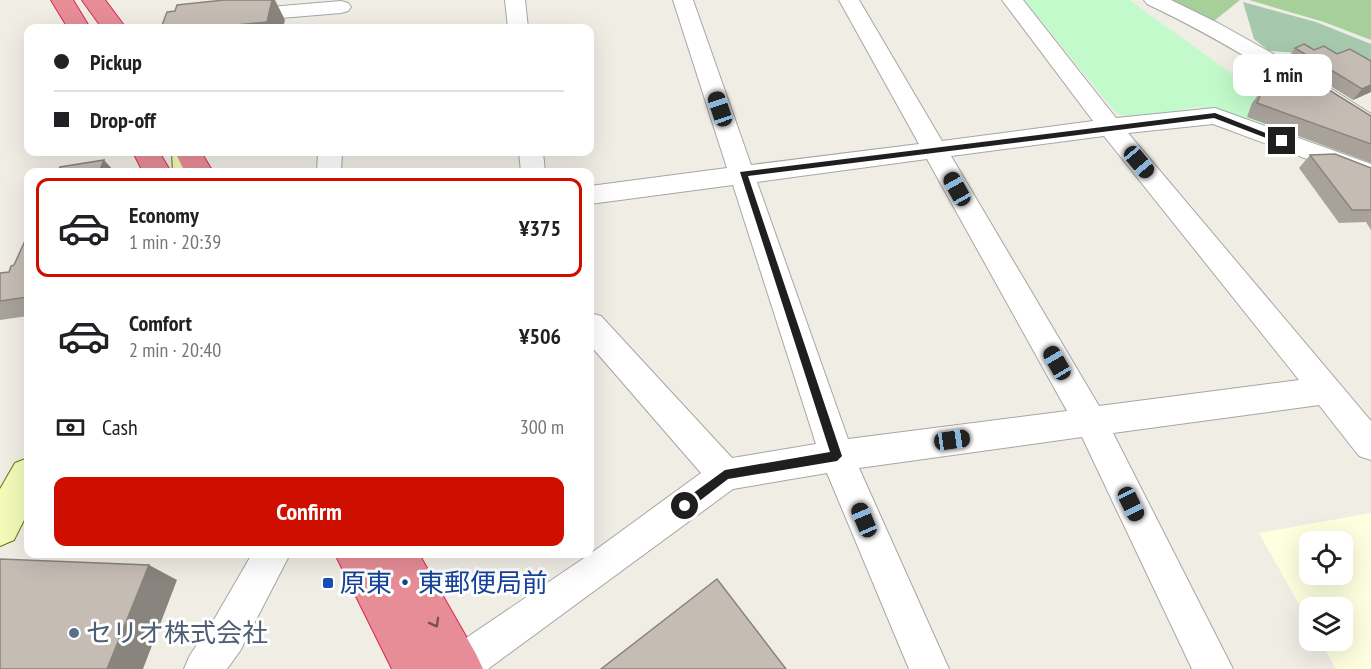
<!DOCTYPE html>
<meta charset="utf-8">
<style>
:root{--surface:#fff;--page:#f6f6f6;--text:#202124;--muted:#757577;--line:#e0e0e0;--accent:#ce0f00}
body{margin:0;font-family:"PT Sans Narrow","Noto Sans JP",sans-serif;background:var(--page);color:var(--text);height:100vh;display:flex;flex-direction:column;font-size:22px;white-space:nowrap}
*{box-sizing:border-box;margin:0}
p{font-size:20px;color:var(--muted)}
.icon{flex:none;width:33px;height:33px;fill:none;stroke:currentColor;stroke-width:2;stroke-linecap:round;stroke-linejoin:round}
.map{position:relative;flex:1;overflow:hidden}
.panel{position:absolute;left:24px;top:168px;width:570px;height:390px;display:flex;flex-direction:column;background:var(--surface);border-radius:12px;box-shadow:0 6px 24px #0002}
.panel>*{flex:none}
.banner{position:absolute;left:24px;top:24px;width:570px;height:132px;border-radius:12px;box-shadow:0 6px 24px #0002;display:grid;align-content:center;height:132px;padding:0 30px;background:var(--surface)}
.tools{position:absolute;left:1299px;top:531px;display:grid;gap:12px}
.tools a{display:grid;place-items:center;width:54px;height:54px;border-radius:12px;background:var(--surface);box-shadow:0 6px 24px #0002;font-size:30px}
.end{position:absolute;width:27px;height:27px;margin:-14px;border:8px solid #1f1f1f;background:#fff;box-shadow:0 0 0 3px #fff}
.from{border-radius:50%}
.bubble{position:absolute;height:42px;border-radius:12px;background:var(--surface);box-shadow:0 6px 24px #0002;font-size:20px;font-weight:700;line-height:42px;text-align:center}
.car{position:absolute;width:18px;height:36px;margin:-18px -9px;border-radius:8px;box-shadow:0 0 4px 2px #0007;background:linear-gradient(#222 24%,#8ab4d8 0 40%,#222 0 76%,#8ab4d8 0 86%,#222 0)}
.banner b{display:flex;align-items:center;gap:21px;height:57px;font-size:22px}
.banner b+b{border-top:2px solid var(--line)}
.banner i{width:15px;height:15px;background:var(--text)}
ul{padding:10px 0 0;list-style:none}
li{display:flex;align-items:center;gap:18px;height:99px;margin:0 12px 9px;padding:0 18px;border:3px solid transparent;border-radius:12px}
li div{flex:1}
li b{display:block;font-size:22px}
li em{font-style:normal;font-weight:700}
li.active{border-color:var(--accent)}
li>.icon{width:54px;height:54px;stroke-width:1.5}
.pay{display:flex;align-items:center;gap:15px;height:66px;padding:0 30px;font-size:22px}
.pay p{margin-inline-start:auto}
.button{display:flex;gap:12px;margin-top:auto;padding:12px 30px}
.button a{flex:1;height:69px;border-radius:12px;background:var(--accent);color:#fff;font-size:24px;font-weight:700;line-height:69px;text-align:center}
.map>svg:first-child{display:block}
.education{fill:#fdffdf;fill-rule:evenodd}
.forest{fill:#a6cf9a}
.cemetery{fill:#a6c9ae}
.park{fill:#c2facb}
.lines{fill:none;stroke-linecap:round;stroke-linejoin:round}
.street-casing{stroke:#a6a6a6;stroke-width:2}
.secondary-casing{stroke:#637804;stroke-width:2}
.highway-casing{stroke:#dc2456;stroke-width:2}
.street{fill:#fff;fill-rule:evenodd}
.secondary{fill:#f2fab9;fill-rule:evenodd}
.highway{fill:#e78d97;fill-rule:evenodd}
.wall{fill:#a9a29b}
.shaded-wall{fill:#8a847e}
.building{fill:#c5bcb4;stroke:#8a847e;stroke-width:1.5}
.oneway{stroke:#795055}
.route{fill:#1f1f1f}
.transit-dot{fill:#1a4fb4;stroke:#fff;stroke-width:2}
.service-dot{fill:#5c6f8a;stroke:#fff;stroke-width:2}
.labels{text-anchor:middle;stroke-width:6;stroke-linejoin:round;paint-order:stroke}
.near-transit-label{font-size:26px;fill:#164399;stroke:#fff;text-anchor:start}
.near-service-label{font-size:26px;fill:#4e5e75;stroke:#fff;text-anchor:start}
</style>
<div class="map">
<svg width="1371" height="669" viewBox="0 0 1371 669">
<rect width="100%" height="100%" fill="#f0ede5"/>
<path class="education" d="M1371,513V669H1336L1320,641L1342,640V608H1310L1309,622L1259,533ZM1310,542H1342V574H1310Z"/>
<path class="forest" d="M1165,0H1240L1214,21Z
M1249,0H1371V40L1324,22Z"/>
<path class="cemetery" d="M1243,2L1316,22L1371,44V72L1344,56L1269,51L1254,39Z"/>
<path class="park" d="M1024,0H1129L1358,164L1222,114L1197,107L1131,119L1116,113Z"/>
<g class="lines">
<g class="street-casing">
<path id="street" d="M239,0H259L258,8L341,1L348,3L351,7L348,11L341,13L246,21L239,19L236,15Z
M505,0H525L528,28H508Z
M673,0H693L751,165L919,144L839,0H859L942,141L1093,121L1002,0H1023L1116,118L1215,108L1371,164V183L1213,124L1128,133L1371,421V460L1359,456L1319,405L1113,433L1233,669H1192L1082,437L859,468L949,669H909L827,473L733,489L488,669H435L441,655L590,554L701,473L590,345V313L601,316L732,458L816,444L733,185L590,204V186L727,168ZM1104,136L1299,380L1099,406L951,156ZM927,159L1067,411L848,439L757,182Z
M1144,0H1171L1218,23L1300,69L1371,114V133L1362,131C1293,84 1223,40 1147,4Z
M318,152H342L341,172H317Z
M519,152H543L545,172H521Z
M252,554H290L240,651L227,669H184L190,655L212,623Z"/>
</g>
<g class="secondary-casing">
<path id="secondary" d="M172,152H199L201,172H173Z
M28,458V512L14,540L0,546V489L15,463Z"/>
</g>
<g class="highway-casing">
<path id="highway" d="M51,0H73L90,28H68Z
M82,0H105L126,28H102Z
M133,152H159L171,172H143Z
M175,152H201L213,172H185Z
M335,554H376L379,558L377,554H419L476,654L483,669H437L435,664L437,669H392Z"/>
</g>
<use href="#street" class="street"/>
<use href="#secondary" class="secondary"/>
<use href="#highway" class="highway"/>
</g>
<path class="wall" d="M1295,48L1337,54L1371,61V92L1353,100L1287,59Z
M1254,63L1371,116V163L1247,117L1252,103L1262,90L1243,77Z
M1310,155L1371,168V230L1366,222L1339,223L1299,168Z
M28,234V316L0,320V273L9,272L14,265Z"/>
<path class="shaded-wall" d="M272,0H275L285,20L283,28H207Z
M1371,85V92L1353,100L1362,89Z
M104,160L115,172H99Z
M149,565L177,580L143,669H107Z"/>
<path class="building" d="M224,0H272L267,22L207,28H161L167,12L175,11L177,5Z
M1304,44L1314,50L1324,46L1337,54L1350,49L1371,61V85L1362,89L1295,48Z
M1273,55L1371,116V144L1257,103L1263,89L1282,82L1254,63Z
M1335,154L1371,168V210H1352L1310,155Z
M104,160L99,172H57L60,167Z
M28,234V297L0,301V273L9,272L11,266L14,265Z
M0,559L149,565L107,669H0Z
M717,579L786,669H601Z"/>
<defs><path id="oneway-chevron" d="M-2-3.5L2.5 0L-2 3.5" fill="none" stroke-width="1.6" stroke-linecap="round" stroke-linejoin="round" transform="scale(1.5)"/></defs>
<use class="oneway" href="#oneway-chevron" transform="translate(435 623) rotate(61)"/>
<path class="route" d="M1215,113L1286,141L1279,143L1214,118L748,176L842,456L837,461L728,479L689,509H681V502L725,470L830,452L740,172Z"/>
<rect class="transit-dot" x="322" y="577" width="12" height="12" rx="3"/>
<circle class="service-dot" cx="74" cy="633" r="6"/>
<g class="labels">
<g class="near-transit-label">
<text x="340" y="592">原東・東郵便局前</text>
</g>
<g class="near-service-label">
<text x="86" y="642">セリオ株式会社</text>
</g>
</g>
</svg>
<div class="tools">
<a><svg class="icon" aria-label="locate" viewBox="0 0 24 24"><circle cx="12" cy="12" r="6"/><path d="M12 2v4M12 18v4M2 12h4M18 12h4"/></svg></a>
<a><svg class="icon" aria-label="layers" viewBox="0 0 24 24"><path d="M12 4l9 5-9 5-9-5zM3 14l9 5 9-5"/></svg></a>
</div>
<i class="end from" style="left:685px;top:506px"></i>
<i class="end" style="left:1282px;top:141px"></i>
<div class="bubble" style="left:1233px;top:54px;width:99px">1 min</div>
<i class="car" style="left:720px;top:109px;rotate:341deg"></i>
<i class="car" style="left:1139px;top:162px;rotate:140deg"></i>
<i class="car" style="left:957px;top:189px;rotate:331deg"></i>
<i class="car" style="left:1057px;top:363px;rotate:330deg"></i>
<i class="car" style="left:952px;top:440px;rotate:82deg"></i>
<i class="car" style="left:1131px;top:504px;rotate:154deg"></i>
<i class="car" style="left:864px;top:520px;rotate:337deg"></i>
<div class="banner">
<b><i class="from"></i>Pickup</b>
<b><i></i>Drop-off</b>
</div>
<section class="panel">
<ul>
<li class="active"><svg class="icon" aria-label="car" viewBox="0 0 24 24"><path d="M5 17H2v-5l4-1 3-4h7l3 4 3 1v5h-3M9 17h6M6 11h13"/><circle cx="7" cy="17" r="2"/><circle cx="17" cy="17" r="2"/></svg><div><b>Economy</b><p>1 min · 20:39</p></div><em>¥375</em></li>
<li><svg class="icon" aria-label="car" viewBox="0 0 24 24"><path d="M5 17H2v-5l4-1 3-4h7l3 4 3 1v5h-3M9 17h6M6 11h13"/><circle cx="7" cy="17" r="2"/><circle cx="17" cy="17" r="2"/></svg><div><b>Comfort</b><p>2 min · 20:40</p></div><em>¥506</em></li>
</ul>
<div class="pay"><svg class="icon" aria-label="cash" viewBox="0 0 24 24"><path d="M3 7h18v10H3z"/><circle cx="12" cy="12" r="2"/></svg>Cash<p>300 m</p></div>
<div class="button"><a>Confirm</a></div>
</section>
</div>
